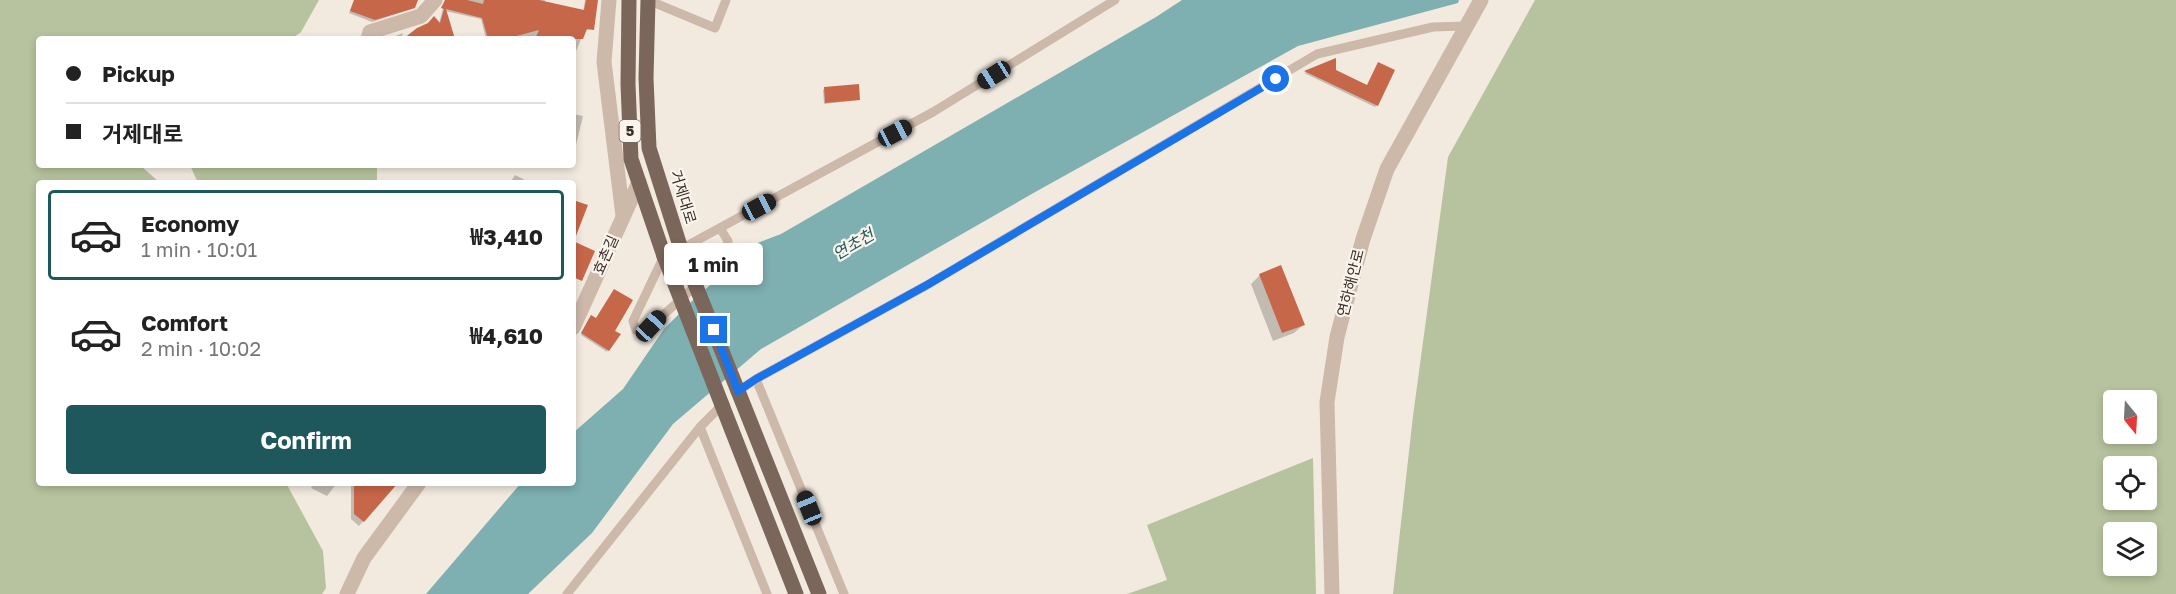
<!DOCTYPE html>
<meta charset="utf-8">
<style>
:root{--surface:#fff;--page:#f2f2f2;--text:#222;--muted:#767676;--line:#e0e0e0;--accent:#1f585c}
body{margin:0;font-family:"Golos Text","Noto Sans KR",sans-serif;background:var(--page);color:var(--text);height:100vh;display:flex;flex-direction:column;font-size:22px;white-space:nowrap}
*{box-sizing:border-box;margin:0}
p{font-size:20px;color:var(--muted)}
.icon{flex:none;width:33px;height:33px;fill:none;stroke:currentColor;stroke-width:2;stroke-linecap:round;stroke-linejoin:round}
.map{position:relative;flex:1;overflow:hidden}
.drawer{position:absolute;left:36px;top:180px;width:540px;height:306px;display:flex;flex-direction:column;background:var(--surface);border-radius:6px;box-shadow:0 3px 9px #0003}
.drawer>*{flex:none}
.guide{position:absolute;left:36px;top:36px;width:540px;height:132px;border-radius:6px;box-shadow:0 3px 9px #0003;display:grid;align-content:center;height:132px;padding:0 30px;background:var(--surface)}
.needle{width:39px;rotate:162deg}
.buttons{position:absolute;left:2103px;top:390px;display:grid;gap:12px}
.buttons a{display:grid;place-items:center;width:54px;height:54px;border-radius:6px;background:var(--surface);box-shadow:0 3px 9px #0003;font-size:30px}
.end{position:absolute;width:27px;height:27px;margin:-14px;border:8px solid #1a73e8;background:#fff;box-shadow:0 0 0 3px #fff}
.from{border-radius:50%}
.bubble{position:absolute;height:42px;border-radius:6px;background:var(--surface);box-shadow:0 3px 9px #0003;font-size:20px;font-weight:700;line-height:42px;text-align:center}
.car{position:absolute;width:18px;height:36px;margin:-18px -9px;border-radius:8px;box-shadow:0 0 4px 2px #0007;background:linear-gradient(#222 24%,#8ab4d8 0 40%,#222 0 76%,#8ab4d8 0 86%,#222 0)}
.guide b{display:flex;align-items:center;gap:21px;height:57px;font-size:22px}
.guide b+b{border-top:2px solid var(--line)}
.guide i{width:15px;height:15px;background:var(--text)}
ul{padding:10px 0 0;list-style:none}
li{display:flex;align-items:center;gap:18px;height:90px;margin:0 12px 9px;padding:0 18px;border:3px solid transparent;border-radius:6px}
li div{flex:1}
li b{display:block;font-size:22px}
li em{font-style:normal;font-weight:700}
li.selected{border-color:var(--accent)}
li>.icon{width:54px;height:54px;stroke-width:1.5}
.cta{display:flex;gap:12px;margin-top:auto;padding:12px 30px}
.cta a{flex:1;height:69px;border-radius:6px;background:var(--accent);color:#fff;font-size:24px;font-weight:700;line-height:69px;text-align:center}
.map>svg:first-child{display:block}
.green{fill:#b7c39e;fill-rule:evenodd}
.water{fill:#7eafb1}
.shadow{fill:#0003}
.building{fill:#c76749}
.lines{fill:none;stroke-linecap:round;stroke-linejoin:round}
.service{stroke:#ccb9aa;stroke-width:9}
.minor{stroke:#ccb9aa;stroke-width:15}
.tertiary{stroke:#ccb9aa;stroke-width:15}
.primary{stroke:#7b665b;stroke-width:15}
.primary-bridge{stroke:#7b665b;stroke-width:15}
.route{stroke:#1a73e8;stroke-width:8}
.labels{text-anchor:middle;stroke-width:4.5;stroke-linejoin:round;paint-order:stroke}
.shield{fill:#faf4ec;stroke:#736a64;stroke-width:1.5}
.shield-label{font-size:14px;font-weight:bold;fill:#392f2a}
.street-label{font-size:15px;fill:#392f2a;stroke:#faf4ec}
.water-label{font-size:16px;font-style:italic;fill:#1f585c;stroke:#faf4ec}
</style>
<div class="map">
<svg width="2176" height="594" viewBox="0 0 2176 594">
<rect width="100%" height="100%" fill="#f3eadf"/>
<path class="green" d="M0,0H319L301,32L291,39H39V165H140L160,183H39V483H286L323,551L326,588L322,594H0Z
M1535,0H2176V594H1393L1413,416L1448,157ZM2114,400H2146V434H2114ZM2146,466V500H2114V466ZM2146,532V566H2114V532Z
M190,165H377V180L340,183H198Z
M1313,458L1316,594H1127L1167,580L1147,525Z"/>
<path class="water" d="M1182,0H1459L1458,3L1298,46L1037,191L761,349L673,424L592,533L528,594H426L521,483H573V433L623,389L664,329L692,301L716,280L737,270L745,261L744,249L751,261L758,258L755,244L781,234L1156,17Z"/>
<path class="shadow" d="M354,0H416L411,9L372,22L349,13Z
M445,0H545L544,3L583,12L585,0H597L592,29L585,30L573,58V39H486L481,19L445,11L453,39H406L439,24Z
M403,33L401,39L392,38L393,37Z
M1334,61L1335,71L1377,105L1375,107L1304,73Z
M825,88L858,100L824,104L823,90Z
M573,114L583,116L576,145H573Z
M515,175L531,183H510Z
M1260,275L1303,325L1294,333L1273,341L1251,284Z
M589,318L596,320L613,331L607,352L581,335Z
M314,483H337L327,496L311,488Z
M351,483H396L359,526L351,519Z"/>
<path class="building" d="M354,0H418L415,8L375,20L350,11Z
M445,0H467L483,4L484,0H539L584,10L586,0H598L594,30L587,29L583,39H535L539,30L505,39H488L482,18L446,9L455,39H403L417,28L428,23L434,16L440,23L444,9L441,8Z
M1336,58V70L1367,85L1378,62L1395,70L1378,106L1304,71Z
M859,84L860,100L825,103L824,87Z
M573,200L588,205L574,241H573Z
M573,241L595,251L582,281L573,277Z
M1281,265L1305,325L1282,333L1259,274Z
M614,289L633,300L615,331L621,334L609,351L581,333L591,315L596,318Z
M354,483H398L364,522L354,514Z"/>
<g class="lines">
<path class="service" d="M648,0L715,28L726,0
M681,249L933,112L1115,0
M664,256L633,321L636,330L651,326L721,263L728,241L720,228
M756,379L844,594
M738,391L756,379L927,285L1317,54L1433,27L1466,26
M700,427L767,594
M567,594L700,427L722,405"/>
<path class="minor" d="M609,0L604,62L623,216
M368,39L370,32L421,16L435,0
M573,328L639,182
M347,594L364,558L419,483"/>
<path class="tertiary" d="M1332,594L1327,402L1337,337L1363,239L1387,169L1481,0"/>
<path class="primary" d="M629,0L628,84L631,159L664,256
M648,0L646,78L649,148L681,249
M738,391L819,594
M722,405L796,594"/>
<path class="primary-bridge" d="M681,249L738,391
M664,256L722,405"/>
</g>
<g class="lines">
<path class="route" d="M714,330L738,391L756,379L927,285L1276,79"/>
</g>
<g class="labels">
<rect class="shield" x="619.5" y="120" width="21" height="22" rx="4.5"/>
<g class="shield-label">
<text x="630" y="136">5</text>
</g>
<g class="street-label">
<text transform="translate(683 197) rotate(73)" y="5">거제대로</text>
<text transform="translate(606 255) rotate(-66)" y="5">효촌길</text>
<text transform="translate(1351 283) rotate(-76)" y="5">연하해안로</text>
</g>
<g class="water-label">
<text transform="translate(853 244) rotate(-30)" y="6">연초천</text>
</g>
</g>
</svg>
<div class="buttons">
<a><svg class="needle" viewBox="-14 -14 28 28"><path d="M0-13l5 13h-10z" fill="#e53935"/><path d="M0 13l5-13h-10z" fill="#767676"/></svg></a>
<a><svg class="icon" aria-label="locate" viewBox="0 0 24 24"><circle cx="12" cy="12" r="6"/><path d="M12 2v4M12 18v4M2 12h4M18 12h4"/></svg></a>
<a><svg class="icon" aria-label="layers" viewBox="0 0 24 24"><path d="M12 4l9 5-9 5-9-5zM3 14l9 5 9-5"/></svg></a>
</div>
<i class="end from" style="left:1276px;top:79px"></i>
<i class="end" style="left:714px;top:330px"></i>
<div class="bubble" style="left:664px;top:243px;width:99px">1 min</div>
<i class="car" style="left:994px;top:75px;rotate:238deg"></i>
<i class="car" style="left:895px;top:133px;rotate:62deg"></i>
<i class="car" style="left:759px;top:207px;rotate:62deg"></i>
<i class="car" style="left:651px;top:326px;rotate:43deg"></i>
<i class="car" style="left:809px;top:508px;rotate:338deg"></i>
<div class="guide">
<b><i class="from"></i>Pickup</b>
<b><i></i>거제대로</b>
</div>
<section class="drawer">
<ul>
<li class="selected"><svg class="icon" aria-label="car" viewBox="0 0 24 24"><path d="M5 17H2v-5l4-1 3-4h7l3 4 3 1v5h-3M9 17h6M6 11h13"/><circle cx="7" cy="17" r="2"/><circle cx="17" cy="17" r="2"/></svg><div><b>Economy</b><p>1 min · 10:01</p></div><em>₩3,410</em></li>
<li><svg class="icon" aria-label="car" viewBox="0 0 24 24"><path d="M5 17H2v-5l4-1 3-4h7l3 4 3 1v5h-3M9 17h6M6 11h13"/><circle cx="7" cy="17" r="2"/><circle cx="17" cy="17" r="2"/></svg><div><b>Comfort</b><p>2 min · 10:02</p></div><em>₩4,610</em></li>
</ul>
<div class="cta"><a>Confirm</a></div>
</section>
</div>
